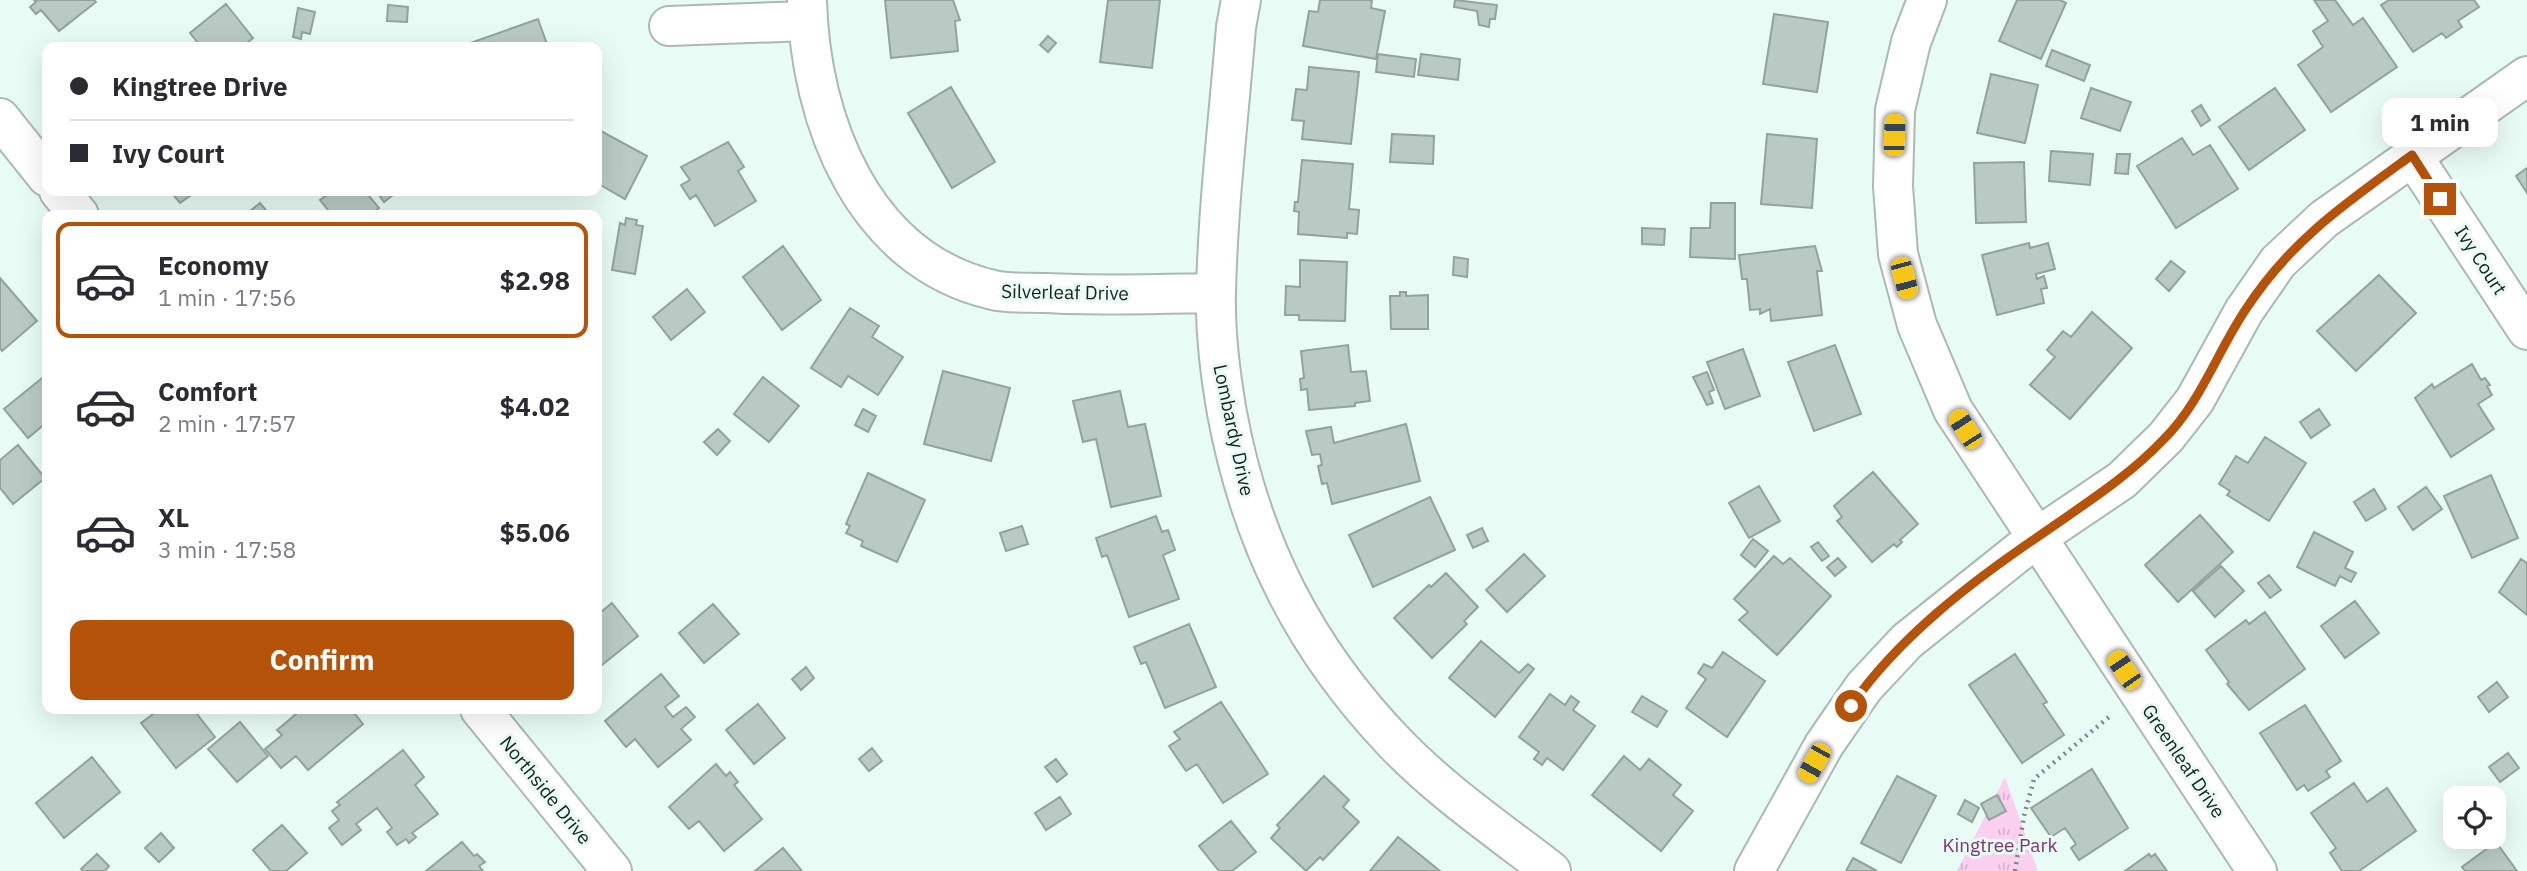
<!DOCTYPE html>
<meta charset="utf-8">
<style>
:root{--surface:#fff;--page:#f7f7f7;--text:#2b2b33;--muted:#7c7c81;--line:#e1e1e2;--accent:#b45309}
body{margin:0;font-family:"IBM Plex Sans",sans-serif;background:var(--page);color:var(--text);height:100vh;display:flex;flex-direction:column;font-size:26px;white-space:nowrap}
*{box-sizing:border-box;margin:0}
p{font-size:23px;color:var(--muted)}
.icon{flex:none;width:38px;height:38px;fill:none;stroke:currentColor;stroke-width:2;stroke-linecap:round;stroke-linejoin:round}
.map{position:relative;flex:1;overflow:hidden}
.drawer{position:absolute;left:42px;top:210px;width:560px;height:504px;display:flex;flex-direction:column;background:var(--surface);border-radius:14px;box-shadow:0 7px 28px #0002}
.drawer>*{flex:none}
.hud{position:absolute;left:42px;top:42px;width:560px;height:154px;border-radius:14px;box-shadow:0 7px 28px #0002;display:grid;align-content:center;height:154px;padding:0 28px;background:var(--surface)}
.fabs{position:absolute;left:2443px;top:786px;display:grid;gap:14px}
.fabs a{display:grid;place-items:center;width:63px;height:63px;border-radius:14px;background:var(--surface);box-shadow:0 7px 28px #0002;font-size:35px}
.end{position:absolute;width:32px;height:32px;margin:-16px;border:9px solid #b45309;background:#fff;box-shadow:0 0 0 4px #fff}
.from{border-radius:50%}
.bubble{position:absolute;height:49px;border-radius:14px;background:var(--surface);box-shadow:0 7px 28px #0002;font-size:23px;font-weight:800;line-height:49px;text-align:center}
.car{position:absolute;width:21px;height:42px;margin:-21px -10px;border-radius:9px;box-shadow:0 0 5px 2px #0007;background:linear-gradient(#f5c518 24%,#345 0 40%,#f5c518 0 76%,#345 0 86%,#f5c518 0)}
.hud b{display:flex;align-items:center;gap:24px;height:66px;font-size:26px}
.hud b+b{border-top:2px solid var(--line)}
.hud i{width:18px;height:18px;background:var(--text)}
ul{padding:12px 0 0;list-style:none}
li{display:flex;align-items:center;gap:21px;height:116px;margin:0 14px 10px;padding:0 14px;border:4px solid transparent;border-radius:14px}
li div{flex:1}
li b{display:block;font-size:26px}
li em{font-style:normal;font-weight:800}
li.active{border-color:var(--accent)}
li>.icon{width:63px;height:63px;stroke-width:1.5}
.action{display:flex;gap:14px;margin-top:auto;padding:14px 28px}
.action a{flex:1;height:80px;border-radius:14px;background:var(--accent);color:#fff;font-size:28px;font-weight:800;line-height:80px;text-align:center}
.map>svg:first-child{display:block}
.park{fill:url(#park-tufts)}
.building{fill:#b9cac5;stroke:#92a39e;stroke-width:2}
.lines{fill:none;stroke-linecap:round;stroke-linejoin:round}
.minor-casing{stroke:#a9bab5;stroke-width:42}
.path{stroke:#7a8682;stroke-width:4.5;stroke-dasharray:2 5;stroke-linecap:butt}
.minor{stroke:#fff;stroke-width:38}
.route{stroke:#b45309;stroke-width:9}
.labels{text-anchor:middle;stroke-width:6;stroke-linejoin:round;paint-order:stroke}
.street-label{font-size:19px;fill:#1a201e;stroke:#e9fbf5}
.park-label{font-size:19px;fill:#7f3472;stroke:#e9fbf5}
</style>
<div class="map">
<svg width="2527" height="871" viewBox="0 0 2527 871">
<defs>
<pattern id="park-tufts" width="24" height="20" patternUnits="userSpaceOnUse" patternTransform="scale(1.75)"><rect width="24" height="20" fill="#facfef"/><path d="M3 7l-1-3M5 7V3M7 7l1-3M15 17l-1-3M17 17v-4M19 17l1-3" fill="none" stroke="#d6b1cc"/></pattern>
</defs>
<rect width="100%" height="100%" fill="#e9fbf5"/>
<path class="park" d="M2005,777L2038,871H1957Z"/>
<path class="building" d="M34,0H94L96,2L59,31L41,10L36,14L30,7L36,2Z
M885,0H953L960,20L955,21L958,51L891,58Z
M1108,0H1160L1152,68L1100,62Z
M1320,0H1372L1371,8L1385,11L1376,59L1303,46L1309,11L1318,12Z
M1455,0L1497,5L1495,19H1490L1489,27L1479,25L1477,11L1454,7Z
M2017,0H2060L2066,3L2041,59L1999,41Z
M2314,0H2335L2353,25L2363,18L2397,67L2331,112L2298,65L2323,47L2313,31L2328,21Z
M2389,0H2474L2479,7L2458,21L2462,27L2446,38L2442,33L2413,52L2381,5Z
M226,4L253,38L242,47H201L190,33Z
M388,5L408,7L407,22L387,21Z
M298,8L315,12L310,34L302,32L301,39L293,37Z
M1774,14L1828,22L1817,92L1763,84Z
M538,19L548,47L462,46Z
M1048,36L1056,43L1048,52L1040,45Z
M2052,50L2090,65L2084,81L2046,66Z
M1378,54L1416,59L1414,77L1376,72Z
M1421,54L1460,59L1458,80L1418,75Z
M1309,67L1359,72L1351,144L1302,139L1304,121L1292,120L1296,89L1307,90Z
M1991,74L2038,85L2025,143L1977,133Z
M951,87L995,162L952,188L908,113Z
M2091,88L2131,102L2120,131L2081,118Z
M2275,88L2305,130L2249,170L2219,127Z
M2201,105L2210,120L2201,126L2192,111Z
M597,129L647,156L625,199L597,183Z
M1392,134L1434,136L1433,164L1390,162Z
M1767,134L1817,139L1812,208L1761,204Z
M2182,138L2193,155L2210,145L2238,189L2176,228L2137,166Z
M728,142L744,167L738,171L756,201L715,226L696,195L690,199L681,185L690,180L681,167Z
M2051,151L2093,154L2090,185L2049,181Z
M2117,154H2130L2128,174L2115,173Z
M1302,160L1353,164L1349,209L1359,210L1357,234L1347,233V238L1298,234L1299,212L1294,211L1295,202H1298Z
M2024,162L2026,222L1976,223L1974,163Z
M2527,168V193L2516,176Z
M170,191H197L180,203Z
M332,191H365L379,208L370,215H332L320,200Z
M376,191H398L384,202Z
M260,203L270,215H245Z
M1711,203H1735V259L1690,257L1691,228H1710Z
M626,218L637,220L636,225L643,226L635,274L612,270L620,223L625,225Z
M1642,228L1665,229L1664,245L1642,244Z
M2029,243L2030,248L2048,243L2055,269L2036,274L2037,279L2044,276L2047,288L2041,289L2044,303L1997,315L1982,255Z
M783,246L821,300L782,330L743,277Z
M1815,246L1822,271H1817L1822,315L1771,321L1770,309L1760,314V309L1750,310L1747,279H1742L1739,255Z
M1454,257L1468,259L1467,277L1453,275Z
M1300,260L1347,262L1345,321L1299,320V315H1285L1286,286L1300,287Z
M2171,261L2185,272L2169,291L2156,279Z
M2379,275L2416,313L2356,371L2317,331Z
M0,278L37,321L2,351L0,348Z
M687,289L705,312L671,340L653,317Z
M1400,292H1406V296L1428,295V329H1391L1390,296H1400Z
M850,308L879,326L872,337L903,357L878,395L848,376L841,387L811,368Z
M2092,312L2132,348L2070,419L2030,385L2055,357L2047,350L2063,331L2071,337Z
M1348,345L1351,372L1366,371L1370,401L1355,403V406L1309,410L1307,389L1301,390L1300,379L1304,378L1301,351Z
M1835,345L1861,414L1814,431L1788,362Z
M1743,349L1760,396L1725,409L1707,362Z
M2472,364L2481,380L2485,378L2490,385L2487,386L2492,395L2478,404L2494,429L2451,457L2415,398L2432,384L2434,388Z
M943,371L1010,388L991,461L924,444Z
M1707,372L1714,390L1709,392L1713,403L1707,405L1693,377Z
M47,374V422L28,438L4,409Z
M763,377L799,406L769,442L734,414Z
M1120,391L1128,427L1145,424L1161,496L1111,507L1096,439L1083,442L1073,401Z
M863,409L876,416L868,432L855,425Z
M2319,409L2330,425L2311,438L2300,422Z
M1406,424L1420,481L1332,504L1327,483L1322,484L1318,466L1322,465L1320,454L1312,455L1306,431L1331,427L1334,443Z
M718,429L730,441L717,455L704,442Z
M2265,437L2306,463L2269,521L2227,495L2230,491L2219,484L2236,456L2248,463Z
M18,445L45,478L13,504L0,488V460Z
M1873,472L1918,524L1900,540L1902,542L1897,547L1894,544L1872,562L1837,521L1842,517L1834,506Z
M868,473L925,500L897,562L861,546L863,541L846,533L850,526L846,524Z
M2491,475L2518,538L2472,558L2444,496Z
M1759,486L1780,521L1749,538L1729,503Z
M2426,487L2442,509L2413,530L2398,507Z
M2374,489L2386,509L2366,521L2354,502Z
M1430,497L1455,550L1373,587L1349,535Z
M2200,515L2233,552L2178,602L2145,565Z
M1156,516L1162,532L1168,530L1175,550L1163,555L1179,599L1129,617L1107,555L1102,557L1096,538Z
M1022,526L1028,544L1006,551L1000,533Z
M1482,528L1488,541L1473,548L1467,535Z
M2314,532L2353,552L2345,568L2356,573L2351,582L2340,576L2335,586L2297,567Z
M1753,539L1768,551L1755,567L1741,555Z
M1818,542L1829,556L1822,561L1811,547Z
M1524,554L1545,576L1507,612L1486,590Z
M1774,556L1783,564L1790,558L1831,596L1777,655L1739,620L1748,612L1734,599Z
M1838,558L1846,567L1835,576L1827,567Z
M2521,559L2527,563V615L2499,592Z
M2221,566L2244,591L2215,617L2193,591Z
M1446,573L1478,607L1464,621L1467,624L1432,658L1394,618L1429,585L1431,587Z
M2269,575L2281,590L2270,598L2258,583Z
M2355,601L2379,633L2345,658L2321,626Z
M612,603L638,636L597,669V607L601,612Z
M713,604L739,634L704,663L679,633Z
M2265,612L2305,669L2249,710L2227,684L2229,682L2206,650L2246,620L2249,624Z
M1189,624L1216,687L1165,708L1146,662L1141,664L1134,647Z
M1481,641L1519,673L1528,664L1534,669L1495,717L1449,678Z
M1723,652L1765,681L1727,737L1686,708L1706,679L1698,673L1704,664L1712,668Z
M2015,654L2047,702L2043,704L2064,735L2022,763L1969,685Z
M806,667L814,678L801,690L792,679Z
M661,674L679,696L665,707L673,717L686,707L695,717L681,729L691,740L658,767L635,739L626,747L605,721Z
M2497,682L2508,697L2489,712L2478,697Z
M1550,694L1565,705L1571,696L1579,702L1573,710L1595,726L1563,770L1547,758L1542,765L1534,759L1539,752L1519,737Z
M1642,696L1667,711L1657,727L1632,712Z
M1221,702L1268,774L1223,803L1197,764L1186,771L1169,746L1180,739L1174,732Z
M758,704L785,738L754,764L726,730Z
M2305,705L2341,761L2326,771L2330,777L2308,791L2304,785L2297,790L2260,733Z
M160,709H193L215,737L176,768L141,723Z
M292,709H351L363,724L308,770L296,756L281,768L265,749L282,735L277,730L296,714Z
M240,722L268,756L237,782L208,749Z
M872,748L882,761L869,771L859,759Z
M403,750L424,777L415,785L438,814L412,833L416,837L409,843L406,839L397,845L387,832L392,828L377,808L356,824L361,830L342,845L329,828L339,820L332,811L340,805L337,802Z
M2508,753L2519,768L2500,782L2489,767Z
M1624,756L1640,770L1649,759L1681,785L1673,795L1693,811L1661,851L1592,795Z
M92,757L120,792L64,838L36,803Z
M1056,759L1067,774L1057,782L1045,767Z
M716,764L726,776L730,772L738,782L734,785L762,819L724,851L699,821L689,829L669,807Z
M2092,769L2128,828L2079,860L2071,848L2076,844L2065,828L2051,837L2031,808Z
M1324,776L1349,800L1343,807L1359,822L1323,860L1320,857L1306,871L1271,838L1280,828L1277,825Z
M1897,776L1936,796L1901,863L1861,843Z
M2354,783L2367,802L2387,788L2416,831L2359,871H2342L2330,853L2336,848L2311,813Z
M1997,795L2006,811L1989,820L1981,804Z
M1060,797L1071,814L1046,830L1035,813Z
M1965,800L1979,808L1972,822L1958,814Z
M1231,821L1256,852L1232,871H1219L1199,846Z
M282,825L307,853L286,871H271L253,850Z
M161,833L174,848L159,862L145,848Z
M1398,837L1440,871H1370Z
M462,842L474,856L477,854L485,862L479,866L483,871H426Z
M2496,842L2517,871H2465L2462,867Z
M783,848L802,871H755Z
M97,854L109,866L105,871H83L81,869Z
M2149,854L2151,857L2155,854L2167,871H2125Z
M1853,858L1877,871H1846Z"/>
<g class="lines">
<g class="minor-casing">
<path id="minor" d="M807,0C810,121 863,260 993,290C1009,294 1029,292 1046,293C1102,296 1159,294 1216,293
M1241,0L1236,27C1229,115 1218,204 1216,292C1215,332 1220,373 1227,413C1251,542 1304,648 1395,743C1441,791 1498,830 1551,871
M1927,0L1911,42L1895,110L1893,186L1898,254L1917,325L1953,410L2257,871
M669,26L807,21
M0,118L47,177
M2412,155L2527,330
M59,191L79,215
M480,709L612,871
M1754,871L1824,745L1864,687L1907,641L2036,538L2122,480L2166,437L2195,400L2244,311L2278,262L2324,219L2527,76"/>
</g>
<path class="path" d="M2015,871L2024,816L2034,779L2109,717"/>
<use href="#minor" class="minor"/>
</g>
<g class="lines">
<path class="route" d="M1851,706C1898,638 1971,582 2039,536C2083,505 2127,478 2164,439C2201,402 2217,352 2246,309C2291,240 2346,203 2412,155L2440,199"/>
</g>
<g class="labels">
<g class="street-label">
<text transform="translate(2481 260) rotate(57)" y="7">Ivy Court</text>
<text transform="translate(1065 292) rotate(1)" y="7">Silverleaf Drive</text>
<text transform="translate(1234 430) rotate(78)" y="7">Lombardy Drive</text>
<text transform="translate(2184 761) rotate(56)" y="7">Greenleaf Drive</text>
<text transform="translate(546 790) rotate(51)" y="7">Northside Drive</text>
</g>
<g class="park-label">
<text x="2000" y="852">Kingtree Park</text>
</g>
</g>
</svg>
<div class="fabs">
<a><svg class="icon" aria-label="locate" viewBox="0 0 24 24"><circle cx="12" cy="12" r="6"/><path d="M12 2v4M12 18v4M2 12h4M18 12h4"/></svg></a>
</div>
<i class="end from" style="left:1851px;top:706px"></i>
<i class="end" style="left:2440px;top:199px"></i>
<div class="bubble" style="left:2382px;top:98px;width:116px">1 min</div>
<i class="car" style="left:1894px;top:135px;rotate:2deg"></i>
<i class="car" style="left:1904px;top:278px;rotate:165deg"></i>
<i class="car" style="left:1965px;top:429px;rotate:327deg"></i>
<i class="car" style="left:2124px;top:670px;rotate:326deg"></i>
<i class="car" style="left:1814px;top:763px;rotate:209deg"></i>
<div class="hud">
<b><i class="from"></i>Kingtree Drive</b>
<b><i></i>Ivy Court</b>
</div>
<section class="drawer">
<ul>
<li class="active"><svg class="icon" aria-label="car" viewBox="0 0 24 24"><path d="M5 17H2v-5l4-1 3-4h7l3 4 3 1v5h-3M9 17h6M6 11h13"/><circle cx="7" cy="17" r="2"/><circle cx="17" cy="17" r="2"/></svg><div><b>Economy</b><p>1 min · 17:56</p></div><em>$2.98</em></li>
<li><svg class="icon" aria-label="car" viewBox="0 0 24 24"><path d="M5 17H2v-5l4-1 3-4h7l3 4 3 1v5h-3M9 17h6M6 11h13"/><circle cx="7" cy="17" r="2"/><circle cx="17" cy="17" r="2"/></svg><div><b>Comfort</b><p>2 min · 17:57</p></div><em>$4.02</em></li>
<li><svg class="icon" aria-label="car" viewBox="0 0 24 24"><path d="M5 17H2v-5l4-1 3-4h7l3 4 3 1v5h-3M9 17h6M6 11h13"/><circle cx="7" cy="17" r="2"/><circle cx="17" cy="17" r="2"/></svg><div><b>XL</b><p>3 min · 17:58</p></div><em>$5.06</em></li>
</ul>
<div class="action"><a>Confirm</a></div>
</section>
</div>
